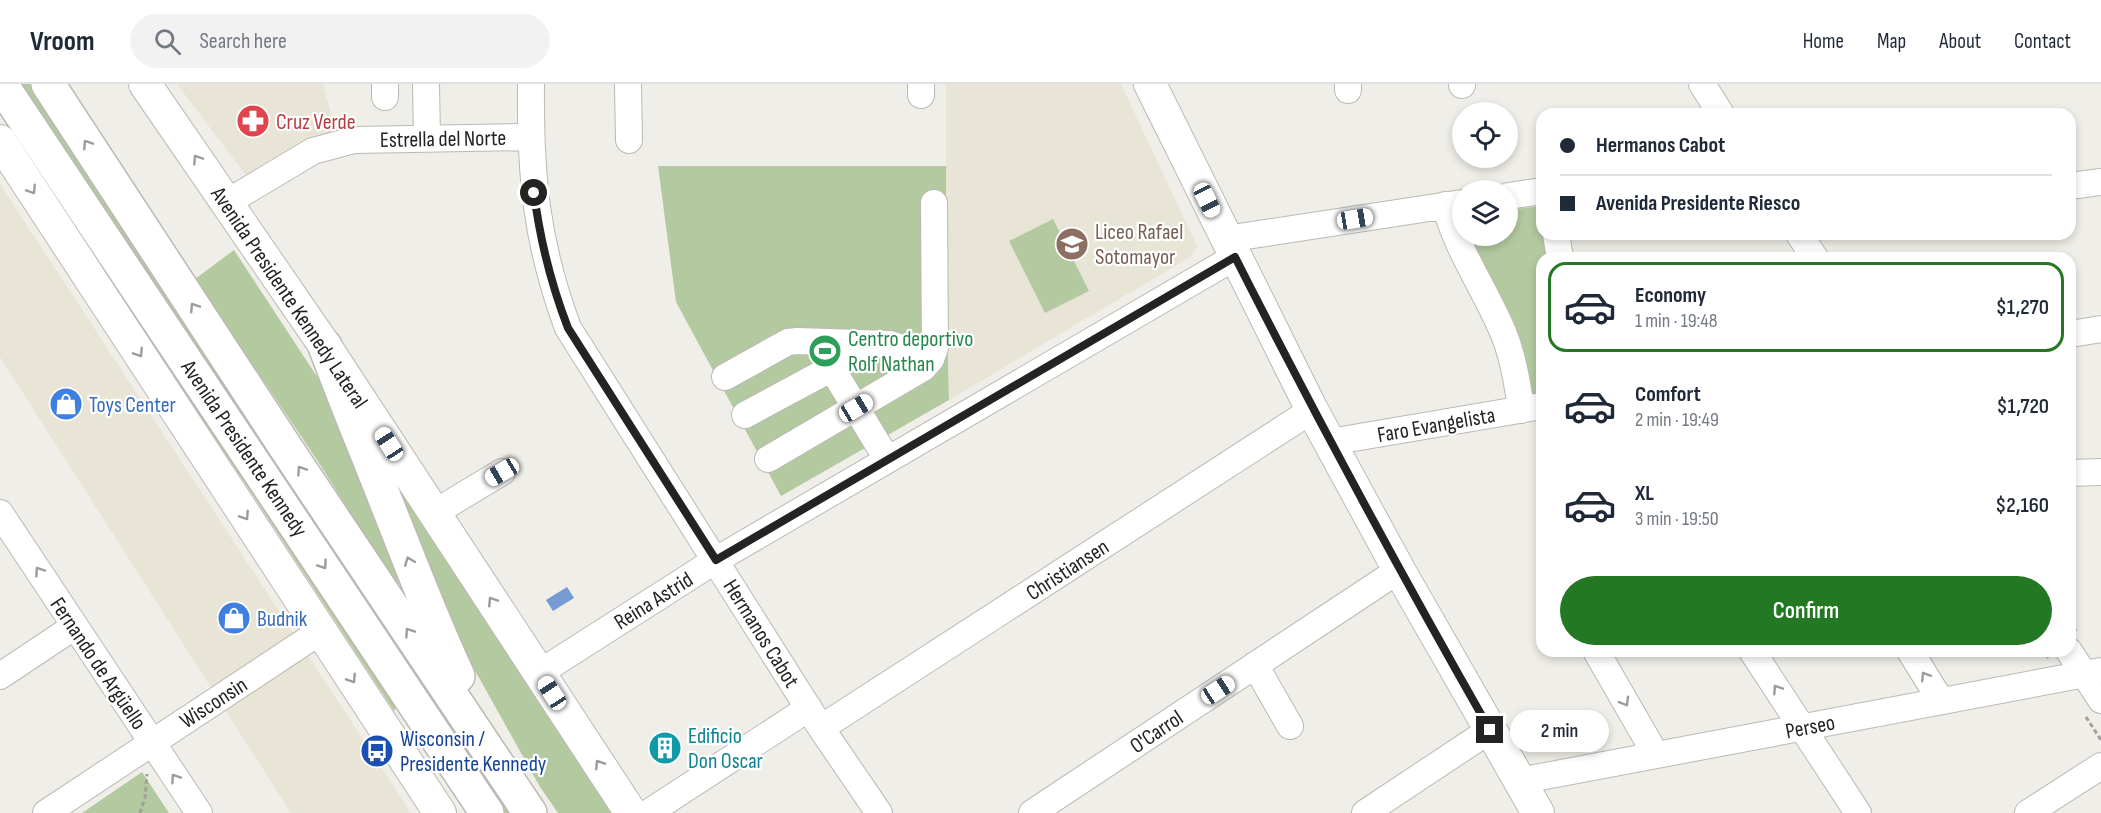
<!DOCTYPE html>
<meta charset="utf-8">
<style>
:root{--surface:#fff;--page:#f2f2f3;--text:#1f2937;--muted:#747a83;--line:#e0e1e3;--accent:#247824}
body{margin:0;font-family:"Sofia Sans Condensed",sans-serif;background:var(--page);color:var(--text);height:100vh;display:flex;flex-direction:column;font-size:22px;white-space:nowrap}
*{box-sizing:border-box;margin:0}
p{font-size:20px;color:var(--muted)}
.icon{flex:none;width:33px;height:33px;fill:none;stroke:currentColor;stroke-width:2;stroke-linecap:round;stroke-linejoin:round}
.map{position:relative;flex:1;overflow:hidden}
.side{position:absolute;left:1536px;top:168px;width:540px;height:405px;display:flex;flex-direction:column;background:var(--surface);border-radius:18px;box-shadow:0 3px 9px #0003}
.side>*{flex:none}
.hud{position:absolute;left:1536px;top:24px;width:540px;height:132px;border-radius:18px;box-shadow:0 3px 9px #0003;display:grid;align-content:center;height:132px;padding:0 24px;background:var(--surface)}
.buttons{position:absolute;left:1452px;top:18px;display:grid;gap:12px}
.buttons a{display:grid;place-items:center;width:66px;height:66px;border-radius:50%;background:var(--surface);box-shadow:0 3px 9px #0003;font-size:30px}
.end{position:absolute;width:27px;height:27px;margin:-14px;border:8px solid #242321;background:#fff;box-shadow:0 0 0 3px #fff}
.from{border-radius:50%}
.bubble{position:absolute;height:42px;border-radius:21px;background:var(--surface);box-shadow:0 3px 9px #0003;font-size:20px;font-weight:600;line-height:42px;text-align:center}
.car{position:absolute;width:18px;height:36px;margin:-18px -9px;border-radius:8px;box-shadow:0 0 4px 2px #0007;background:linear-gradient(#fff 24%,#345 0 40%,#fff 0 76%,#345 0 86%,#fff 0)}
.hud b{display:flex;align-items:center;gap:21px;height:57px;font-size:22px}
.hud b+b{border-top:2px solid var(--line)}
.hud i{width:15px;height:15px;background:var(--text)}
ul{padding:10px 0 0;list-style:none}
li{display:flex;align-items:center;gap:18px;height:90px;margin:0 12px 9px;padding:0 12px;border:3px solid transparent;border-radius:18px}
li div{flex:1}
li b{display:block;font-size:22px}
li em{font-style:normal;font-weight:600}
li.active{border-color:var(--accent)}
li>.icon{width:54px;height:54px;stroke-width:1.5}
.primary-button{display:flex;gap:12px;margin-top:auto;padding:12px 24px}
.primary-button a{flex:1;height:69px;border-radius:36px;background:var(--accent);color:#fff;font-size:24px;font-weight:600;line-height:69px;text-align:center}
header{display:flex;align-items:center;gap:36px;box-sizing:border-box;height:84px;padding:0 30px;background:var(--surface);border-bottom:2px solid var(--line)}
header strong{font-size:28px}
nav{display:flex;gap:33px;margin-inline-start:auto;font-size:21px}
.search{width:420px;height:54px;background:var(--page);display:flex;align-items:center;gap:15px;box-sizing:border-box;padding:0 21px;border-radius:33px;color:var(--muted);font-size:22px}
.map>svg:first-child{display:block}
.built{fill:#e8e5d7}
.green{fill:#b3caa1}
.water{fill:#769ad2}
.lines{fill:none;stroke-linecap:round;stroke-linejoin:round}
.minor-casing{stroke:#bbb9b3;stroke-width:28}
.major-casing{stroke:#bbb9b3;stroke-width:34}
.highway-casing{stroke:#bbb9b3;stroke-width:36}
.path{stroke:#a19f9b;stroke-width:3;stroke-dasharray:4.5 3;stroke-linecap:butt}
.minor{stroke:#fff;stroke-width:26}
.major{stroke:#fff;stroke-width:32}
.highway{stroke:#fff;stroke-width:33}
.oneway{stroke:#9c9c9b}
.route{stroke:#242321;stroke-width:8}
.labels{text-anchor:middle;stroke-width:4.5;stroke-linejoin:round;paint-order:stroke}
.health-label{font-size:22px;fill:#be3a42;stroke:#fff;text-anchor:start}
.street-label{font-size:22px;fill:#242321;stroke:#fff}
.education-label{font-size:22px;fill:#785e54;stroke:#fff;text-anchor:start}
.leisure-label{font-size:22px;fill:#27864d;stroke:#fff;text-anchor:start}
.shop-label{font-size:22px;fill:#366cbe;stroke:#fff;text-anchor:start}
.culture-label{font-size:22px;fill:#0d838f;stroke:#fff;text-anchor:start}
.transit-label{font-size:22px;fill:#164399;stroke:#fff;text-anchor:start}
</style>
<header>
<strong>Vroom</strong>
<div class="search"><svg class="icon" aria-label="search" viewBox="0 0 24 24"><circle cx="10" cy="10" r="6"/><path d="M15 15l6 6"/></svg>Search here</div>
<nav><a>Home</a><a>Map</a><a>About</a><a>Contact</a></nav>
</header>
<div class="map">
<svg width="2101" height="729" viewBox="0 0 2101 729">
<rect width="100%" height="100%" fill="#f0eee8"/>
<path class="built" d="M177,0H323L340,63L257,106Z
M946,0H1121L1197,162L1192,172L949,316L946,203Z
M0,100L411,729H291L0,273Z"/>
<path class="green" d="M21,0H32L513,729H504Z
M658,82H946V203L949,316L781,412L676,218Z
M1541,122L1542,150H1550L1557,174H1542V313L1531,314L1513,236L1469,152H1508V126Z
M1053,135L1089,207L1045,229L1009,157Z
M234,166L333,317L370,398L402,511L319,379L195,195Z
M146,252L232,372L397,622L394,627L252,410Z
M381,374L618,729H558L540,703L453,547Z
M142,688L169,729H82Z"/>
<path class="water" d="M567,503L574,514L553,527L546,516Z"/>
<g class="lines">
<g class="minor-casing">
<path id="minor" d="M385,0V13
M426,0L427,54
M531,0C530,90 536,158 568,244L821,644L879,729
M628,0L629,56
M921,0V11
M1702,0L1721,30
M1462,1V0
M1348,6V0
M2070,102L2101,98
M1508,112L1542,107
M226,119L313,67L354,56L530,53
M1445,121C1458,169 1487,208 1505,253C1514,277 1518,301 1521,326
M1556,150L1560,174
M1799,150L1815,174
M1226,155L1462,119
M2070,250L2101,245
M823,270L887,375
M725,293L788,258L797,257L890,260L931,275
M745,331L875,261
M1330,358L1542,322
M768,375L923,284L931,275L935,264L934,119
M2070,389L2101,388
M0,429L199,729
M434,429L502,388
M1596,567L1656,671
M1752,567L1858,729
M1910,567L1941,617
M2069,567L2101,616
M1255,581L1290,642
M539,589L716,476L1235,173
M0,592L75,542
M821,644L1312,326
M1519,697L2101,587
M46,729L321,547
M648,729L809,624
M1032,729L1399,486
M1365,729L1490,646
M2028,729L2101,682"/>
</g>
<g class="major-casing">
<path id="major" d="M145,0L325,262L631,729
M1150,0L1312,326L1399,486L1538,729
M0,57L440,729"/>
</g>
<g class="highway-casing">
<path id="highway" d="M1,0L487,729
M48,0L288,367L530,729
M325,262C344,314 365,364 385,415C409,475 431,534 458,592"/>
</g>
<path class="path" d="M2070,538L2076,547
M2043,567L2048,574
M2086,633L2101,656
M140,729L145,714L147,690"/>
<use href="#minor" class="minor"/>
<use href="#major" class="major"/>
<use href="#highway" class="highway"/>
</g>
<defs><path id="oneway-chevron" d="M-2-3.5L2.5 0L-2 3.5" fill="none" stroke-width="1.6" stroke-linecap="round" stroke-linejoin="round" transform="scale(1.5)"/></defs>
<g class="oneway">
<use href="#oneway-chevron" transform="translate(87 60) rotate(-123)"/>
<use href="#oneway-chevron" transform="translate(197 75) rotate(-124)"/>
<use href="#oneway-chevron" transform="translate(32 106) rotate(57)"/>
<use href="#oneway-chevron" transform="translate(194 223) rotate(-123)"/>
<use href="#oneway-chevron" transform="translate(139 269) rotate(57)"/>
<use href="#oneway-chevron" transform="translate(301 386) rotate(-124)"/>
<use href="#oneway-chevron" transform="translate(245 432) rotate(57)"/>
<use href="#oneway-chevron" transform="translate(409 477) rotate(-111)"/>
<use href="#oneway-chevron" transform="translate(323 481) rotate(56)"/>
<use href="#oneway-chevron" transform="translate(39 487) rotate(-124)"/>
<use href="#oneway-chevron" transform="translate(492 517) rotate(-123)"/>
<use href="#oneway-chevron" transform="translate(409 548) rotate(-124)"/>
<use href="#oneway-chevron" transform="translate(1925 592) rotate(-122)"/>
<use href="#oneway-chevron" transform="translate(352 595) rotate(57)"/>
<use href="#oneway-chevron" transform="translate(1777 605) rotate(-124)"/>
<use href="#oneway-chevron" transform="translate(1625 618) rotate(60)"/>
<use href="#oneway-chevron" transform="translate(599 680) rotate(-123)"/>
<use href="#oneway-chevron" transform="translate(175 694) rotate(-124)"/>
</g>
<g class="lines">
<path class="route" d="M534,109C540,156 551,200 568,244L716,476L1235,173C1316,333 1401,490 1490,646"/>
</g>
<defs>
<g id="pharmacy-disc" transform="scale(1.725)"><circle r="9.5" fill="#e0444e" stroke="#fff"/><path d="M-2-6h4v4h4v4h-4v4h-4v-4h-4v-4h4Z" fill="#fff"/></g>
<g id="school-disc" transform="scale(1.725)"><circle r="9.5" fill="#8d6e63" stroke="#fff"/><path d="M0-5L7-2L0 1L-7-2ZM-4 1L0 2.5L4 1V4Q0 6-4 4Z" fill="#fff"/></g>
<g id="stadium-disc" transform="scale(1.725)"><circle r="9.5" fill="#2e9e5b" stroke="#fff"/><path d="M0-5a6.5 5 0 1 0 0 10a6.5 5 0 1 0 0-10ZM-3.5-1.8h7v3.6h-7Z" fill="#fff"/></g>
<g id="shop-disc" transform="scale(1.725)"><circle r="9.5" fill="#3f7fe0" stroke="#fff"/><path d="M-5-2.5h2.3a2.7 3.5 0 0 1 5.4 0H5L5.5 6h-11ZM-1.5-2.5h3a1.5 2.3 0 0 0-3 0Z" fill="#fff"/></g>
<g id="building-disc" transform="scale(1.725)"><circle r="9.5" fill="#0f9aa8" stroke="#fff"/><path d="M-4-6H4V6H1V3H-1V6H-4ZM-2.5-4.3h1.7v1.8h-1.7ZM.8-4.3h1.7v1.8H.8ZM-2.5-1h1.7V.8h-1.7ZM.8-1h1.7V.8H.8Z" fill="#fff"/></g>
<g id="bus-disc" transform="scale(1.725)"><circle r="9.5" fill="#1a4fb4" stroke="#fff"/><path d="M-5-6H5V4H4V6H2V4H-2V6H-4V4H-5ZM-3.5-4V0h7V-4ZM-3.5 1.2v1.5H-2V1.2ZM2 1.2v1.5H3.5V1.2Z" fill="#fff"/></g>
</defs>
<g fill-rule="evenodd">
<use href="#pharmacy-disc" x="253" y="37"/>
<use href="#school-disc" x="1072" y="160"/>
<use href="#stadium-disc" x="825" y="267"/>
<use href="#shop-disc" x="66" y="320"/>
<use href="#shop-disc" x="234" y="534"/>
<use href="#building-disc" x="665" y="664"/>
<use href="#bus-disc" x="377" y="667"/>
</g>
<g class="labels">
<g class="health-label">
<text x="276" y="45">Cruz Verde</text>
</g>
<g class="street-label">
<text transform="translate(443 54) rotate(-1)" y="8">Estrella del Norte</text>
<text transform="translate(290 213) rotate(56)" y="8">Avenida Presidente Kennedy Lateral</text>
<text transform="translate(1436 340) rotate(-10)" y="8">Faro Evangelista</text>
<text transform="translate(245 364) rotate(56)" y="8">Avenida Presidente Kennedy</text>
<text transform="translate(1067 485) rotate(-33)" y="8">Christiansen</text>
<text transform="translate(653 516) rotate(-32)" y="8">Reina Astrid</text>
<text transform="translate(762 549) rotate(58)" y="8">Hermanos Cabot</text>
<text transform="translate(99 579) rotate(56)" y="8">Fernando de Argüello</text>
<text transform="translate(213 618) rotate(-33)" y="8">Wisconsin</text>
<text transform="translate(1810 642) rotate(-11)" y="8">Perseo</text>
<text transform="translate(1156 647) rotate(-34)" y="8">O'Carrol</text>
</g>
<g class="education-label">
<text x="1095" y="155">Liceo Rafael<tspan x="1095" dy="25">Sotomayor</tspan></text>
</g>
<g class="leisure-label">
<text x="848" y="262">Centro deportivo<tspan x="848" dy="25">Rolf Nathan</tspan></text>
</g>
<g class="shop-label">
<text x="89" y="328">Toys Center</text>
<text x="257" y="542">Budnik</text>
</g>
<g class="culture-label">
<text x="688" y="659">Edificio<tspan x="688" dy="25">Don Oscar</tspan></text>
</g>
<g class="transit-label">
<text x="400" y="662">Wisconsin /<tspan x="400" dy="25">Presidente Kennedy</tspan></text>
</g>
</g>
</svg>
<div class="buttons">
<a><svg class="icon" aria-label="locate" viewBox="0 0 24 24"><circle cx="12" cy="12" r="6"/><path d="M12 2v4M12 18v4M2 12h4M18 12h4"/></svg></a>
<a><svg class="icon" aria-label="layers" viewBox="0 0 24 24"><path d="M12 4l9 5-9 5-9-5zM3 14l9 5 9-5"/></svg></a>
</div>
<i class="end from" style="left:534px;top:109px"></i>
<i class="end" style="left:1490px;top:646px"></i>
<div class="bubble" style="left:1510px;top:626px;width:99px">2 min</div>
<i class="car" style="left:1207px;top:116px;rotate:154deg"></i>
<i class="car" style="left:1355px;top:135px;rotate:81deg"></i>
<i class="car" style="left:856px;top:324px;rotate:59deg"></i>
<i class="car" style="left:389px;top:360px;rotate:327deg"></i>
<i class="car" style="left:502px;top:388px;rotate:240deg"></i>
<i class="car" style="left:1218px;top:606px;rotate:57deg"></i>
<i class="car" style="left:552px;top:609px;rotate:327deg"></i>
<div class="hud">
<b><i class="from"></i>Hermanos Cabot</b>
<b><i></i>Avenida Presidente Riesco</b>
</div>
<section class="side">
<ul>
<li class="active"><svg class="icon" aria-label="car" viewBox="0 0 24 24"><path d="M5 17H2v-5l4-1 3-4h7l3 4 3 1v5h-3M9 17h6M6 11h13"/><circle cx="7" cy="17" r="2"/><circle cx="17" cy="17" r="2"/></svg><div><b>Economy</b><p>1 min · 19:48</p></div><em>$1,270</em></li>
<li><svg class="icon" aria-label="car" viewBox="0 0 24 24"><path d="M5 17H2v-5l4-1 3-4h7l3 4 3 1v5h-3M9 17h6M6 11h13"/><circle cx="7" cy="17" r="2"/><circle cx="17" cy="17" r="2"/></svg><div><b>Comfort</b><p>2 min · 19:49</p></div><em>$1,720</em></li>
<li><svg class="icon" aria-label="car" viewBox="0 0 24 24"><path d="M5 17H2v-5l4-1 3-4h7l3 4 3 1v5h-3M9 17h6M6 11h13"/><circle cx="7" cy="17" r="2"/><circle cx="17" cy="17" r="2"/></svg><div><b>XL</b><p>3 min · 19:50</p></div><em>$2,160</em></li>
</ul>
<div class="primary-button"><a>Confirm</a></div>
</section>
</div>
